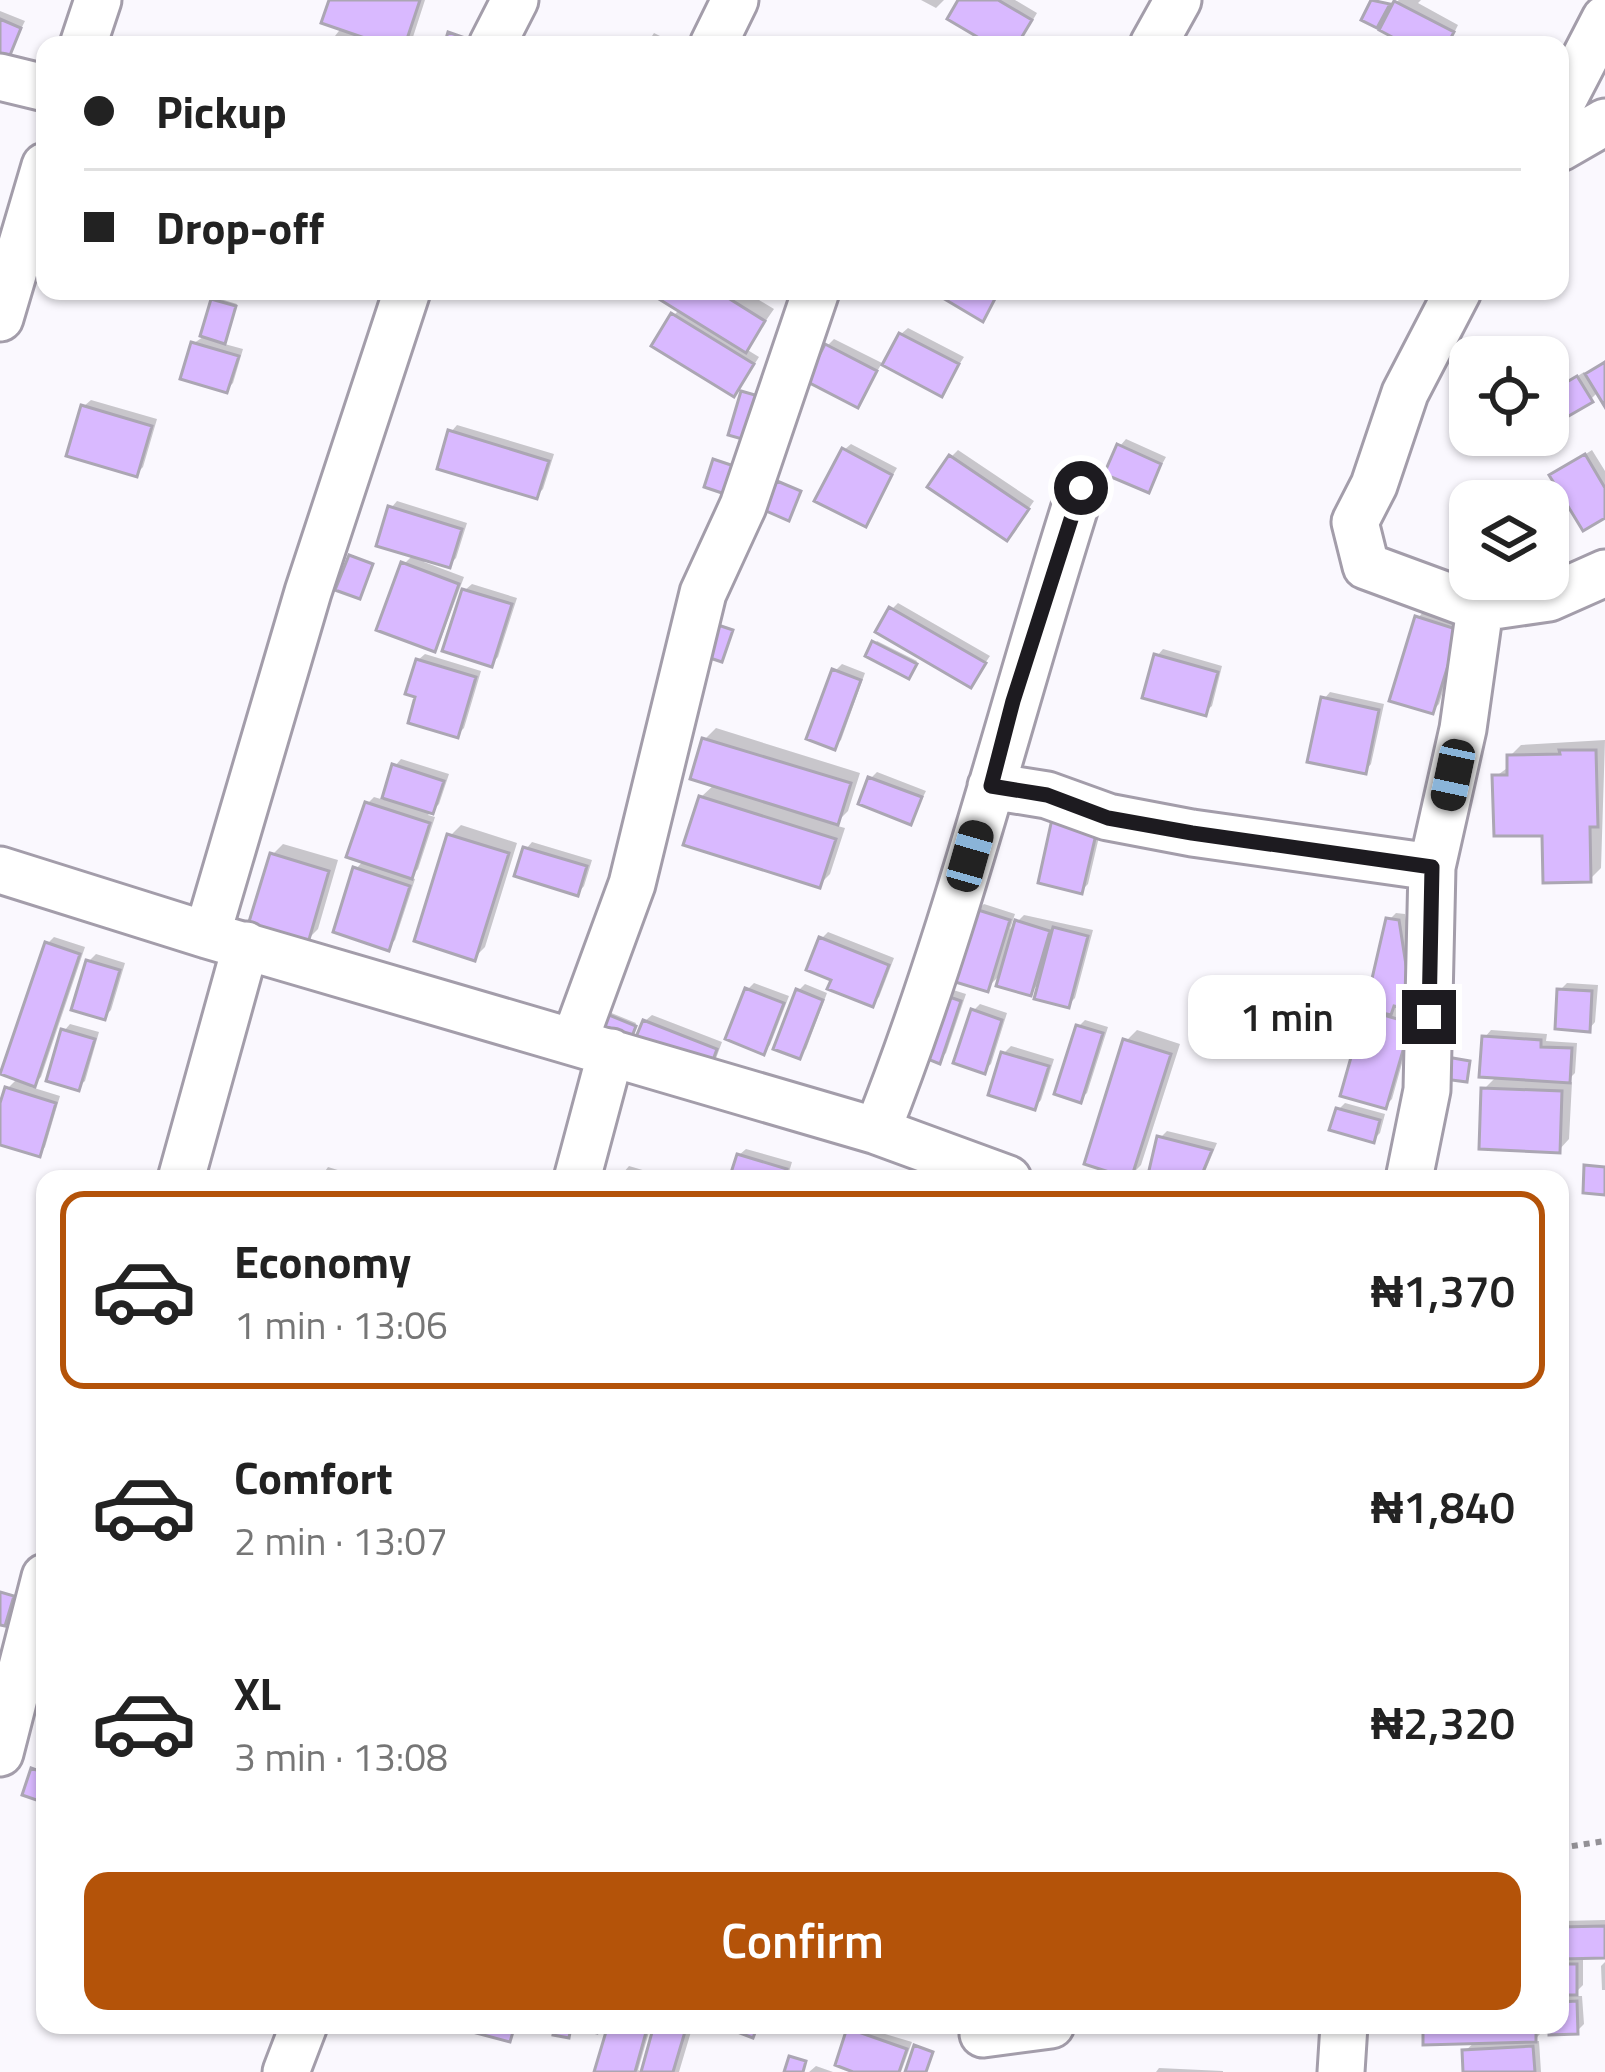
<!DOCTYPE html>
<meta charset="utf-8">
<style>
:root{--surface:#fff;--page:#f2f2f2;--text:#222;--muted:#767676;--line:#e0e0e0;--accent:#b45309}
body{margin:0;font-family:"Titillium Web",sans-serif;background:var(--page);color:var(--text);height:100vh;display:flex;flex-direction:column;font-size:45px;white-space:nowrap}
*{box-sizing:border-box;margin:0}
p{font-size:39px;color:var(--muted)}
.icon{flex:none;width:66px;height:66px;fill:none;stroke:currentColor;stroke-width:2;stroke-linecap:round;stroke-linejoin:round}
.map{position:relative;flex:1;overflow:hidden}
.drawer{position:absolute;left:36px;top:1170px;width:1533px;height:864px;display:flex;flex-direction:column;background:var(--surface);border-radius:24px;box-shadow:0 3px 9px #0004}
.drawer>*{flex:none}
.banner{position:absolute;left:36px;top:36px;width:1533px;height:264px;border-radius:24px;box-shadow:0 3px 9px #0004;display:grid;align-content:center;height:264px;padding:0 48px;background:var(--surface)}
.fabs{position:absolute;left:1449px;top:336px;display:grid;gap:24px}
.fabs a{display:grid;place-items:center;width:120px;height:120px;border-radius:24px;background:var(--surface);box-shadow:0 3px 9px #0004;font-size:60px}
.end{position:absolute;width:54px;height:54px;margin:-27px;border:15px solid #1d1b20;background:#fff;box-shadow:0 0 0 6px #fff}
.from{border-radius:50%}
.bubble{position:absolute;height:84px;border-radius:24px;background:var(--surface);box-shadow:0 3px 9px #0004;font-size:39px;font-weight:600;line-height:84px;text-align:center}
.car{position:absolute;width:36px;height:72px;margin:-36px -18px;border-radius:15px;box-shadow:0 0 9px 3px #0007;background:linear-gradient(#222 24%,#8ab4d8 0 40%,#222 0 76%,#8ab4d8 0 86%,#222 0)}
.banner b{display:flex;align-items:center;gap:42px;height:114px;font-size:45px}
.banner b+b{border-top:3px solid var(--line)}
.banner i{width:30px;height:30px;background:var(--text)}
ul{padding:21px 0 0;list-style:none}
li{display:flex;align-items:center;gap:36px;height:198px;margin:0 24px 18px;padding:0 24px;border:6px solid transparent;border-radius:24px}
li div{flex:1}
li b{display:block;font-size:45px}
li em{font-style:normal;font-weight:600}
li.on{border-color:var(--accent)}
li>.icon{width:108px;height:108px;stroke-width:1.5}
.cta{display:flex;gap:24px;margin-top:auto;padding:24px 48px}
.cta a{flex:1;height:138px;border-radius:24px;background:var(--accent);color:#fff;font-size:48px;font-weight:600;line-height:138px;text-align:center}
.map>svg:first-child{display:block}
.shadow{fill:#0003}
.building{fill:#d9b9ff;stroke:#aba6b3;stroke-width:3}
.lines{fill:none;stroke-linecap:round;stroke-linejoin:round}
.minor-casing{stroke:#a39daa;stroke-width:51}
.path{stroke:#939196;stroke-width:6;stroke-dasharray:6 6;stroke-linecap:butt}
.minor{stroke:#fff;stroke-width:45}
.route{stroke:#1d1b20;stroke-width:15}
</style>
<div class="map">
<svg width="1605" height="2072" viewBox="0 0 1605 2072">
<rect width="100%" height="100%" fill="#faf8fe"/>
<path class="shadow" d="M332,0H425L413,37L405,45H328L342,27Z
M921,0H944L936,8Z
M962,0H1015L1037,13L1018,45H997Z
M1399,0H1421L1418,3L1458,25L1448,45H1414L1396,2Z
M0,11L25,21L7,57L0,54Z
M654,33L676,44L646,45Z
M652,291H744L774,309L746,349L759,357L740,387L674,315L680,309Z
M217,298L237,304L221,343L243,349L233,383L226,390L194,343L203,337Z
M908,328L964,357L941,393L901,334Z
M834,339L882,363L858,404L827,346Z
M1605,360V401L1599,391L1591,399L1548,395L1584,372L1587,376Z
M91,400L157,419L143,467L136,474L84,406Z
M457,425L554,454L543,489L536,496L451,432Z
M1126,439L1166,457L1148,490L1120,446Z
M851,444L897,468L865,523L844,450Z
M958,450L1034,501L1013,531L951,457Z
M1592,450L1605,471V515L1553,475Z
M397,501L467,523L456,558L449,565L426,557L424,562L464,577L440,641L434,648L404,564L414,554L391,508Z
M472,584L517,598L498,657L491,664L465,590Z
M898,603L990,656L971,684L892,609Z
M1424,611L1464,624L1439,704L1432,711L1418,618Z
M877,641L917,661L911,673L875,643Z
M1163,649L1222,666L1212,706L1205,712L1157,656Z
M425,654L481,671L464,728L457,735L419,695L418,660Z
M842,664L865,673L841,740L834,747L835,671Z
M1330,692L1384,704L1371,764L1365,771L1324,699Z
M716,728L860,773L848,811L834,825L845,828L830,874L819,885L701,797L715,784L705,739Z
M1605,740L1601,868L1590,879L1495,777L1510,766V756L1521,745Z
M401,759L449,774L439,804L428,815L435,817L418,869L410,877L415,879L395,940L388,947L356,869L364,860L367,804L374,797L384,800L395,766Z
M877,772L926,791L911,821L871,778Z
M1102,824L1088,884L1081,891L1041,881Z
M461,825L517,843L485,947L474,958L450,836Z
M532,842L592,860L584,886L578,893L526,849Z
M283,844L338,860L318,929L307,940L272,855Z
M984,904L1015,914L1010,929L1024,915L1093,930L1075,998L1068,1005L1043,980L1030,992L1002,973L987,988L977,910Z
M1396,913L1405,914L1418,1001L1398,1004L1396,1011L1415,1017L1392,1099L1385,1106L1364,1023L1370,1016L1381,1019L1384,1011L1389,920Z
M828,932L894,958L879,997L872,1003L835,978L821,939Z
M54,937L85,947L41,1077L31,1087L60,1096L45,1147L39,1154L0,1142V1113L7,1089L18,1078L47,944Z
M96,954L125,963L111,1010L104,1017L89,961Z
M754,983L789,996L770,1045L764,1051L748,989Z
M1567,983L1598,985L1595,1022L1589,1029L1560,990Z
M805,984L827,993L806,1049L799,1055L798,991Z
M950,989L966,994L946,1053L939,1060Z
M980,1004L1007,1013L991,1064L984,1070L973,1011Z
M609,1012L636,1023L631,1038L607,1015Z
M652,1015L722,1042L715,1061L645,1021Z
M1085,1020L1108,1027L1087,1093L1080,1099L1079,1026Z
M70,1024L99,1032L85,1081L78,1087L64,1031Z
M1137,1030L1180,1044L1141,1165L1130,1176L1126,1041Z
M1491,1030L1547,1034L1546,1041L1577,1043L1575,1073L1567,1081L1572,1082L1569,1139L1559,1150L1484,1089L1498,1075L1485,1037Z
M1011,1046L1054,1059L1041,1100L1035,1107L1004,1053Z
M1345,1103L1385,1114L1380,1133L1373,1140L1339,1109Z
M1167,1131L1217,1143L1204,1174L1211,1179H1150L1160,1138Z
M746,1149L792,1162L787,1179H732L739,1155Z
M629,1166L673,1179H618Z
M328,1167L354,1175L352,1179H302L308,1173L321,1177Z
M1605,1920V1955H1583V1985L1572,1996H1582L1584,2024L1577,2031L1552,2025H1560V1921Z
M1605,1962V1990H1602L1601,1966Z
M611,2025H651L638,2070L643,2072H597Z
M658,2025H693L679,2072H644Z
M855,2025L912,2042L901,2072H856L850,2030Z
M1426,2025H1541L1542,2032L1533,2041H1539L1541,2072H1466L1465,2051L1476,2041Z
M816,2066L833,2072H809Z
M1159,2068L1223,2071V2072H1156Z"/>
<path class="building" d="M329,0H420L405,45H385L321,23Z
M958,0H998L1032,20L1017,45H991L947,19Z
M1371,0L1390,4L1377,28L1361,20Z
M1394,1L1454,32L1447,45H1407L1379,30Z
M0,19L21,28L8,60L0,57Z
M448,32L474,41L472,45H444Z
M646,291H717L765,321L746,353Z
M931,291H999L983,322Z
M211,299L236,306L225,344L200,336Z
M671,313L754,364L734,397L651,346Z
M899,333L959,364L942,397L882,365Z
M191,342L239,356L227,393L180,379Z
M825,344L877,371L858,408L806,381Z
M1605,362V407L1585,374Z
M1577,376L1593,402L1560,421L1548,402V393Z
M1460,383L1470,388V409L1452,400Z
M741,391L762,397L749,441L728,435Z
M81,405L152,426L137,477L66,456Z
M448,430L549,461L537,499L437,469Z
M1117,444L1161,464L1149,493L1104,474Z
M842,448L892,475L866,527L814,501Z
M1585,454L1605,488V518L1583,531L1549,475Z
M949,455L1029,509L1007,541L927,487Z
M713,459L734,466L725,494L704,487Z
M777,481L801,491L789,521L764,510Z
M388,506L462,529L450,568L376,546Z
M349,555L373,564L360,599L335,590Z
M401,562L459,584L435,652L376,630Z
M462,589L512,604L492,667L442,651Z
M889,607L986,663L971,688L875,632Z
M1415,616L1459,630L1433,714L1389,701Z
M712,623L733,630L722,662L701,655Z
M872,641L917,664L909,679L865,656Z
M1154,654L1218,672L1206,716L1142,698Z
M416,659L476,677L458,738L408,723L415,697L405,694Z
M832,669L861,680L835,750L806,739Z
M1321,697L1379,710L1366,774L1307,762Z
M702,738L851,783L838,825L690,779Z
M1559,750H1596L1598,827H1590L1591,882L1543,883L1542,836H1494L1492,775H1507V755L1560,754Z
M392,764L444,781L433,814L382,798Z
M868,777L922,797L911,825L858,804Z
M699,796L836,839L820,888L683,845Z
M365,802L430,823L412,879L346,857Z
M1052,819L1097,830L1082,894L1038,883Z
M447,834L509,853L475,961L414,941Z
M523,847L587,866L578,896L514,876Z
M270,853L329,871L308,943L248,925Z
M353,867L410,886L389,951L333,932Z
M975,909L1010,920L988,992L952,981Z
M1386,918L1399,920L1413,1010L1394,1006L1391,1015L1365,1009Z
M1015,920L1050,931L1031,996L996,986Z
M1053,927L1088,936L1069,1008L1034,999Z
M819,937L889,965L873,1007L827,989L831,980L806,970Z
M45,942L80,954L35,1087L0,1074Z
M86,960L120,970L105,1020L71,1010Z
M745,988L784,1003L764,1055L725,1039Z
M796,989L823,1000L800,1059L773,1049Z
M1557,989L1592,991L1590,1032L1555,1029Z
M941,994L961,1001L940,1064L920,1056Z
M971,1009L1002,1020L985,1074L953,1063Z
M604,1013L636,1026L629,1044L597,1032Z
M1380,1014L1411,1023L1386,1109L1340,1096L1361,1022L1376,1026Z
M643,1020L717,1049L709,1071L634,1042Z
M1076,1025L1103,1033L1081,1103L1054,1094Z
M61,1029L95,1039L79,1091L46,1081Z
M1482,1036L1541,1040V1047L1572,1048L1570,1083L1479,1077Z
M1123,1039L1171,1054L1131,1179L1084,1164Z
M1001,1052L1049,1066L1035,1110L988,1095Z
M1447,1057L1470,1061L1467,1082L1444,1079Z
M5,1087L56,1103L40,1157L0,1145V1103Z
M1481,1088L1562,1091L1560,1153L1479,1149Z
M1336,1108L1380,1120L1374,1143L1329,1130Z
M1157,1136L1212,1150L1200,1179H1147Z
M737,1154L787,1169L784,1179H729Z
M1584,1165L1605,1167V1195L1583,1193Z
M0,1592L14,1596L5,1626L0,1625Z
M31,1768L45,1773V1803L22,1795Z
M1605,1926V1958L1560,1959V1927Z
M1560,1964H1577V1995H1560Z
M1577,2001L1578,2034L1549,2035V2025H1560V2002Z
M462,2025H515L510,2042L461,2029Z
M555,2025H599L597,2033L571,2027L569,2038L553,2035Z
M608,2025H648L635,2072H594Z
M654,2025H687L673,2072H641Z
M719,2025H758L753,2038Z
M1423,2025H1536V2042L1423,2045Z
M847,2028L907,2049L899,2072H853L835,2065Z
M914,2045L933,2052L926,2072H905Z
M1533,2046L1535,2072H1463L1462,2050Z
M789,2056L806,2061L803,2072H784Z"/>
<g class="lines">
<g class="minor-casing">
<path id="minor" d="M83,45L98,0
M492,45L515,0
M713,45L735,0
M1153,45L1178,0
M0,77L45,88
M1560,106L1605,19
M1560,148L1605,122
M1458,291L1405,393L1374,485L1355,522L1366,566L1480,608L1549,598L1605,573
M0,318L45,166
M991,786L1047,795L1108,817L1192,833L1432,867
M0,870L207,935L877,1131L1008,1179
M207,935L308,592L407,291
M574,1042L632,884L703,593L743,506L816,291
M877,1131C960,922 1012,702 1081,488
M181,1179L246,945
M577,1179L611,1052
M1409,1179L1427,1090L1432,867L1463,729L1480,608
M0,1753L45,1577
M983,2034L1051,2025
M286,2072L304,2025
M1341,2072L1344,2025"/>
</g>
<path class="path" d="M1560,1848L1605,1841"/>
<use href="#minor" class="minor"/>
</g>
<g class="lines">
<path class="route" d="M1081,488L1013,701L991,786L1047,795L1108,818L1192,833L1432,867L1429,1017"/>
</g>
</svg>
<div class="fabs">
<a><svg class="icon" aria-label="locate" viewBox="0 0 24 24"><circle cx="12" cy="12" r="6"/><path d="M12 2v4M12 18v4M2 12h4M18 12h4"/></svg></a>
<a><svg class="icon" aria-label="layers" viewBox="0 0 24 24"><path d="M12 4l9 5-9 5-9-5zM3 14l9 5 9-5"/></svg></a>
</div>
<i class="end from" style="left:1081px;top:488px"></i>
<i class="end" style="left:1429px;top:1017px"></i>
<div class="bubble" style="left:1188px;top:975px;width:198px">1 min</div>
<i class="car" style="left:1453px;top:775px;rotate:192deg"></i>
<i class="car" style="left:970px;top:856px;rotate:16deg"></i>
<div class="banner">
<b><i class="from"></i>Pickup</b>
<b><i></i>Drop-off</b>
</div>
<section class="drawer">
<ul>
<li class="on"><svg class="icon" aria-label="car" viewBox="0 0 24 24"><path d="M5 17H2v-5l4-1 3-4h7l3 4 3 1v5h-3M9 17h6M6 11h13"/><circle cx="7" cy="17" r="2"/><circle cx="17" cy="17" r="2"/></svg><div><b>Economy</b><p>1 min · 13:06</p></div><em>₦1,370</em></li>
<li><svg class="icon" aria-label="car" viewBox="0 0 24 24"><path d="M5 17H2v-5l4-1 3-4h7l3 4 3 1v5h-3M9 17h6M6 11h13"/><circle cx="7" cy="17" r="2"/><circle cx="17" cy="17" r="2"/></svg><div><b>Comfort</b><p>2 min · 13:07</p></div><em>₦1,840</em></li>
<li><svg class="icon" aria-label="car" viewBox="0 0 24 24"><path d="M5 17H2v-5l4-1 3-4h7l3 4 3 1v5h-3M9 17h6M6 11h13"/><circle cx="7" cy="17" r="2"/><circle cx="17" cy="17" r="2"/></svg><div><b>XL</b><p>3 min · 13:08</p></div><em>₦2,320</em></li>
</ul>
<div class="cta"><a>Confirm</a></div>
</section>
</div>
